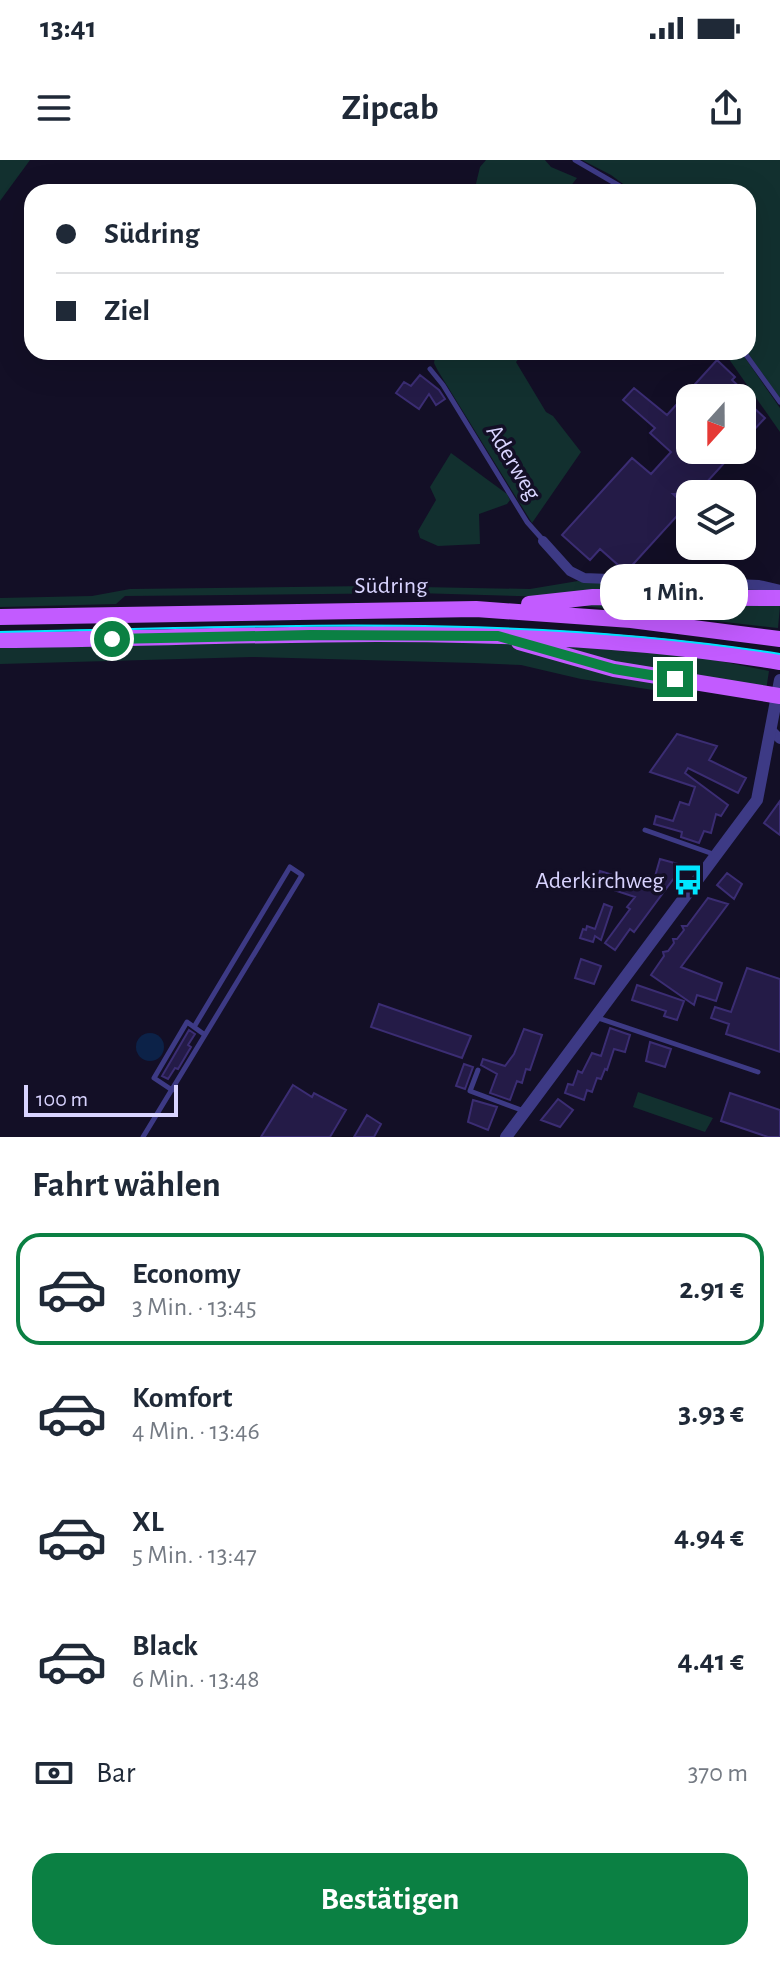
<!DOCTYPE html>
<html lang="de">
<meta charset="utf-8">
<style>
:root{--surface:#fff;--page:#f6f6f7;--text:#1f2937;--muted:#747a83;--line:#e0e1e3;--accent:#0b8043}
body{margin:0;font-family:"Alegreya Sans",sans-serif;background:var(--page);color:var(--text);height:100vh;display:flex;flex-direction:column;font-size:30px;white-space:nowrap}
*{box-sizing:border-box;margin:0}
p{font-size:26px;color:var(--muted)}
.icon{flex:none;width:44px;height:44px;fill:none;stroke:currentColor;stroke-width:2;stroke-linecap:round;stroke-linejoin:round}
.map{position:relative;height:977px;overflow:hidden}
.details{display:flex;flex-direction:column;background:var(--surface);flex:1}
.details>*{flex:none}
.guide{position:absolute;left:24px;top:24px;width:732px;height:176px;border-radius:24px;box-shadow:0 8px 32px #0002;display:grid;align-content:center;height:176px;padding:0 32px;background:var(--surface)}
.needle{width:52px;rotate:201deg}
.buttons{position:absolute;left:676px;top:224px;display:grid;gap:16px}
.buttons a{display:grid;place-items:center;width:80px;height:80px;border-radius:16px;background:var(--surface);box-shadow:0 8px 32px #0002;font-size:40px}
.scale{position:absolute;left:24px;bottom:20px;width:154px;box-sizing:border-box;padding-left:8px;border:4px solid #d9d4ff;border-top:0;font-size:22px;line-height:28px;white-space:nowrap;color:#d9d4ff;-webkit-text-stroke:6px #130f26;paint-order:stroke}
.end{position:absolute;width:36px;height:36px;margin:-18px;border:10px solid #0b8043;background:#fff;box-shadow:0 0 0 4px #fff}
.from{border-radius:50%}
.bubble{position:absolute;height:56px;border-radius:24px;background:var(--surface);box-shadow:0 8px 32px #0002;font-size:26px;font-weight:700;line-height:56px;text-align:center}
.guide b{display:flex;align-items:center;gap:28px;height:76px;font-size:30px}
.guide b+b{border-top:2px solid var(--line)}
.guide i{width:20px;height:20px;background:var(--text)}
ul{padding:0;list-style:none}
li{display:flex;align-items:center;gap:24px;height:112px;margin:0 16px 12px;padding:0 16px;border:4px solid transparent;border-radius:24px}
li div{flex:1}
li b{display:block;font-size:30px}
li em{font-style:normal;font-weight:700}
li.selected{border-color:var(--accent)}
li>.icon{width:72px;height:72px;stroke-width:1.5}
h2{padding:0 32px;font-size:36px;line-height:96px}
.pay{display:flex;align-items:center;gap:20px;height:88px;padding:0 32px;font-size:30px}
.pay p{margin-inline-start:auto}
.primary-button{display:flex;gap:16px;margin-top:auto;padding:16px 32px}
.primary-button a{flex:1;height:92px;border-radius:24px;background:var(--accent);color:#fff;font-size:32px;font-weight:700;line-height:92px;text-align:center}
.status{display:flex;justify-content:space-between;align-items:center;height:56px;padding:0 40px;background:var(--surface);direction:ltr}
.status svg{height:22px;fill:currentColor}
header{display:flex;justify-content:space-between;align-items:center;height:104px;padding:0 32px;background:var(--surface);font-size:36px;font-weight:700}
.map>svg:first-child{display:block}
.green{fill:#12302f}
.water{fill:#0c2248}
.building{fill:#241b47;stroke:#3b2d73;stroke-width:2}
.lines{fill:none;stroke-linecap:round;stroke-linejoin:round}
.service{stroke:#3d3a85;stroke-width:5}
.minor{stroke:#3d3a85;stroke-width:10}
.tertiary{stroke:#3d3a85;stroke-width:12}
.primary{stroke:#c25bff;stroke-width:16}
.tram{stroke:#00e5ff;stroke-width:2}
.route{stroke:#0b8043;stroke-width:10}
.labels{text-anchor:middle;stroke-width:7;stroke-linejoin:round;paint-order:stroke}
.street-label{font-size:24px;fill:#d9d4ff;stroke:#130f26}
.poi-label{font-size:24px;fill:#d9d4ff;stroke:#130f26;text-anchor:end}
</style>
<div class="status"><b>13:41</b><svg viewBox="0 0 49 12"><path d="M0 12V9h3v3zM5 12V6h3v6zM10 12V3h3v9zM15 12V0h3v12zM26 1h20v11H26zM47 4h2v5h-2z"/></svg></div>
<header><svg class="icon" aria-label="menu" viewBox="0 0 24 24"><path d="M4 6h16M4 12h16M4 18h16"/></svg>Zipcab<svg class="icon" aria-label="share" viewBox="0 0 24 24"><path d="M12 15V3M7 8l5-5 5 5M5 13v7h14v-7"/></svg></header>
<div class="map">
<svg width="780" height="977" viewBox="0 0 780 977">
<rect width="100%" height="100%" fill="#130f26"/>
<path class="green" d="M0,0H30L0,41Z
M486,0H545L551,7L577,18L566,32H474L480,7Z
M582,0H780V238L747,192L748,32H634L611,15Z
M436,192H524L516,202L546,252L553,256L581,292L532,363L438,211L434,203Z
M724,192H741L780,248V272Z
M451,293L507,334L510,340L507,344L479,354L480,384L438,386L420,378L418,371L436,340L430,327Z
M578,421L770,430L555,437L416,433L125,436L116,444L0,447V438L92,436L130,429L369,426L530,429Z
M566,444L780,446L778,468Z
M499,479L690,495L769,511L765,537L699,530L691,540L673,533L581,519L521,505L474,503L252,497L0,504V486Z
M638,932L713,958L705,972L633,947Z"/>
<path class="water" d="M136 887a14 14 0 1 1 28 0a14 14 0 1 1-28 0Z"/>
<path class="building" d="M717,200L735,217L732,220L744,231L738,238H690V290H736L696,334H673L686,346L626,412L600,389L590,400L562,375L632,298L651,314L671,292L650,273L655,268L623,240L634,228L667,255Z
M420,215L439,230L445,239L436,245L429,234L419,249L396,233L404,222L411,226Z
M742,237L765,258L742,283Z
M677,574L717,586L709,600L746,618L738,633L688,608L685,613L728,645L721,656L716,654L711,673L704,671L699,683L681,677L682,672L654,664L656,656L673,661L680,642L689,645L695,627L650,612Z
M780,641V675L764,663Z
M660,699L678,704L674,718L634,772L630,769L615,790L605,783L630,749L627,747L635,737L596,724L600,711L652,727Z
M727,713L742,724L734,739L717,725Z
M708,738L728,744L681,807L722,823L716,841L697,835L694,845L651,815L664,796L663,792L668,791L674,783L673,779H677L684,770L682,766H687Z
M604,744L612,747L601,780L595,776L593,782L580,778L583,769L586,770L587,766L595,769Z
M581,799L601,806L594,824L575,818Z
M747,808L780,819V892L726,874L729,864L711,858L715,847L731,852Z
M637,825L684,841L677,860L664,856L666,851L632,840Z
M379,844L471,876L462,898L371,867Z
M610,868L630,875L625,892L614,889L607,910L605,909L601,919L597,918L592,932L587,930L584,940L565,933L568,924L573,925L578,911L582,913L592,893L601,896Z
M524,869L542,875L530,910L526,909L522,923L517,921L510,940L490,933L497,914L481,905L483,899L505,906L514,894Z
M189,870L195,874L188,885L191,887L178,909L175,908L168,919L162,916Z
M650,882L671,889L665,907L646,901Z
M464,904L473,907L465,929L456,926Z
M293,925L312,937L314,933L346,950L330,977H261Z
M730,933L780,950V977H768L721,961Z
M558,939L573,950L560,967L541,960Z
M473,940L497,947L488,970L468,962Z
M367,955L381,964L374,977H354Z"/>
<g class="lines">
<path class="service" d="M575,0L630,32
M744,192L780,242
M430,209L443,225L527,362L543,380
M645,670L716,695
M595,857L758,912
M478,910L470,931L524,951
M172,930L154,918L187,862L205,875
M143,977L302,715L290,707L194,867"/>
<path class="minor" d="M543,381L570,411L584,418L759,425L780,430
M771,570L780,579"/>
<path class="tertiary" d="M506,977L757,640L780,520"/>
<path class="primary" d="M529,444L593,437L780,438
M0,457L476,449L631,460L780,479
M0,480C260,478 522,459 780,502
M519,482L614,509L780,536"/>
<path class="tram" d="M0,472C261,467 522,453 780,494"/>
</g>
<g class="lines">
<path class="route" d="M112,479L310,475L498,476L614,509L675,519"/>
</g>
<defs>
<g id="bus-bare" transform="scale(2.4)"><path d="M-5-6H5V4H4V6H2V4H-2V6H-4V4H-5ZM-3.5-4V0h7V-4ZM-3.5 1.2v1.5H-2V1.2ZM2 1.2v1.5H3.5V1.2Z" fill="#00e5ff" stroke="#130f26" stroke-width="2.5" paint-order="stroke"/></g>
</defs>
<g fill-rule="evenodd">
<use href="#bus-bare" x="688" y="720"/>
</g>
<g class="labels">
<g class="street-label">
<text transform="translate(514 302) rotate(59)" y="8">Aderweg</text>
<text x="391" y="433">Südring</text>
</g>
<g class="poi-label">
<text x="664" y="728">Aderkirchweg</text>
</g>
</g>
</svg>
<div class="buttons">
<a><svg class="needle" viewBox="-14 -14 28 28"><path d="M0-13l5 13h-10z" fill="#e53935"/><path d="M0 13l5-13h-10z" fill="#747a83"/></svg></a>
<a><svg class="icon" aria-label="layers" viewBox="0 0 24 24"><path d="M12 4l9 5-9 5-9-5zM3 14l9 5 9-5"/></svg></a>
</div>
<div class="scale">100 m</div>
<i class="end from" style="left:112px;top:479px"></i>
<i class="end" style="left:675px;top:519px"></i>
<div class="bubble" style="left:600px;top:404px;width:148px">1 Min.</div>
<div class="guide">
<b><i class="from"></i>Südring</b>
<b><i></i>Ziel</b>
</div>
</div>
<section class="details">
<h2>Fahrt wählen</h2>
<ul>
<li class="selected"><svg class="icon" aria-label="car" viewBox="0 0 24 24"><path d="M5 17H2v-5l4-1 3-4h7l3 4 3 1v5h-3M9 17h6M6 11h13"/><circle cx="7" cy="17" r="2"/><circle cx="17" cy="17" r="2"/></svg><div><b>Economy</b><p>3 Min. · 13:45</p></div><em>2.91 €</em></li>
<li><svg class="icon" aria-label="car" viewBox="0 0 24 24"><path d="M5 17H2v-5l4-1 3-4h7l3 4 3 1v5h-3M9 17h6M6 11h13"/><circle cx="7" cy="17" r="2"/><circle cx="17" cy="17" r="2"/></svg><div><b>Komfort</b><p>4 Min. · 13:46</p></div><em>3.93 €</em></li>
<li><svg class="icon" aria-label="car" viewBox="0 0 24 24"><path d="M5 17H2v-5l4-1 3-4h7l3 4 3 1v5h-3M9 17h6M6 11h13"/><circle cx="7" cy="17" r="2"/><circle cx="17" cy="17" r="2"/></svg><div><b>XL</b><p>5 Min. · 13:47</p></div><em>4.94 €</em></li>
<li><svg class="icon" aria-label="car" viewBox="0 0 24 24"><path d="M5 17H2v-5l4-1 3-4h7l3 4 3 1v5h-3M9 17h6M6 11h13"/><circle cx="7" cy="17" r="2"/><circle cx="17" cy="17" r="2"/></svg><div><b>Black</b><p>6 Min. · 13:48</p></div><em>4.41 €</em></li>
</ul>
<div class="pay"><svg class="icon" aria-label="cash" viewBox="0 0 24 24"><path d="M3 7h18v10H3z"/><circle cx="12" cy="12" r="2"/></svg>Bar<p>370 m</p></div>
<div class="primary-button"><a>Bestätigen</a></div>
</section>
